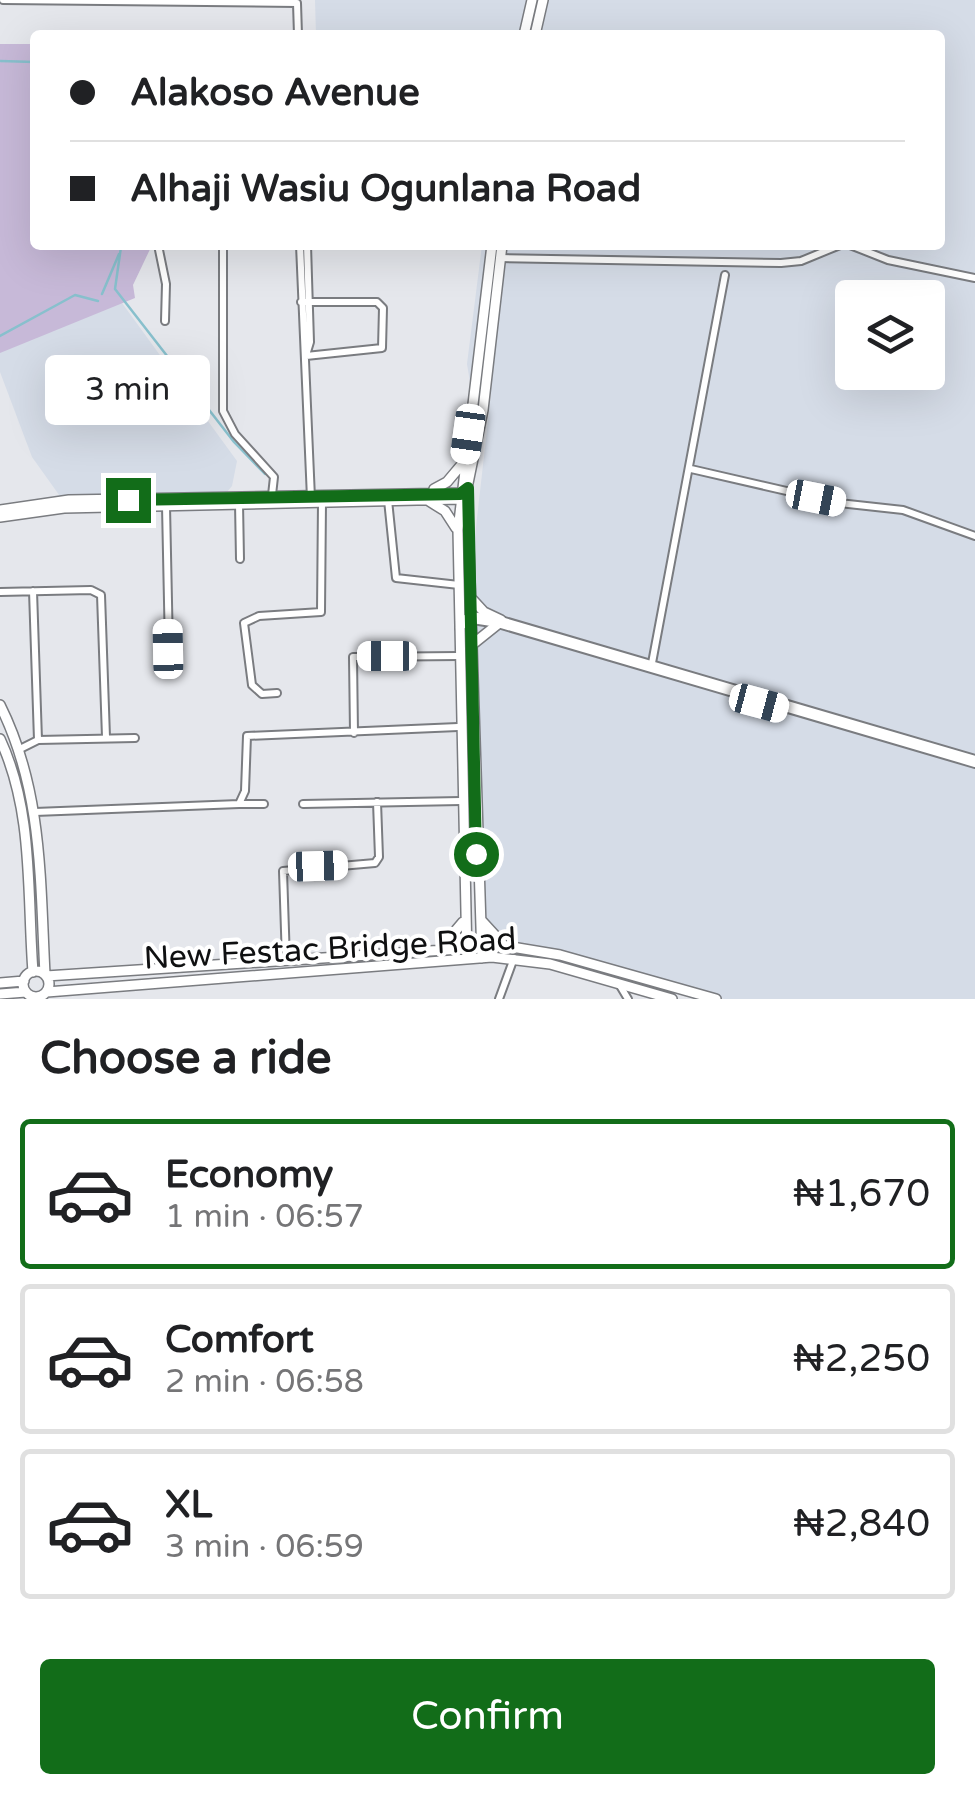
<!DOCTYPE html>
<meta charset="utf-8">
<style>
:root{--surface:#fff;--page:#f2f2f2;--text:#202124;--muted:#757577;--line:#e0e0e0;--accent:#126d19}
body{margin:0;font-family:"Varela Round",sans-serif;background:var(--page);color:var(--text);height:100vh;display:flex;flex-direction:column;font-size:38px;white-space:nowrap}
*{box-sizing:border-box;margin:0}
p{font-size:32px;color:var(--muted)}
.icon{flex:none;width:55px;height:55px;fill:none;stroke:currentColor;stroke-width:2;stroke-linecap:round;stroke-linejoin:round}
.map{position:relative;height:999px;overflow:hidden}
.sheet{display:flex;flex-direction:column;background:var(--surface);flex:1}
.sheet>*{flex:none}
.banner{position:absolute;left:30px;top:30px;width:915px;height:220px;border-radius:10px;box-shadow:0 10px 40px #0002;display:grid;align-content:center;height:220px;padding:0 40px;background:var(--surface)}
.buttons{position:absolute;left:835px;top:280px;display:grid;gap:20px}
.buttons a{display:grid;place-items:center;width:110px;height:110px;border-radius:10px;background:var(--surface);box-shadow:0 10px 40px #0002;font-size:50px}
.end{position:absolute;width:45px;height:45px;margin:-22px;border:12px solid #126d19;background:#fff;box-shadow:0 0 0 5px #fff}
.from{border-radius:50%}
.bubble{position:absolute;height:70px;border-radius:10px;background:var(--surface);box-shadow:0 10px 40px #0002;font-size:32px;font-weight:600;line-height:70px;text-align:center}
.car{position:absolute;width:30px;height:60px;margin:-30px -15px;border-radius:12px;box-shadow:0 0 8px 2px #0007;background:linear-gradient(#fff 24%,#345 0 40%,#fff 0 76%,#345 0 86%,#fff 0)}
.banner b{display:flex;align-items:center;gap:35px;height:95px;font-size:38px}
.banner b+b{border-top:2px solid var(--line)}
.banner i{width:25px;height:25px;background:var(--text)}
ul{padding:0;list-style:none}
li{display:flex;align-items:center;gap:30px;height:150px;margin:0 20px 15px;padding:0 20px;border:5px solid var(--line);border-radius:10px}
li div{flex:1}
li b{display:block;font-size:38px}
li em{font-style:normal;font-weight:600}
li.active{border-color:var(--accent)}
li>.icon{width:90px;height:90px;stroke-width:1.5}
h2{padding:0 40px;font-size:45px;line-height:120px}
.primary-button{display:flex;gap:20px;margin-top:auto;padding:20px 40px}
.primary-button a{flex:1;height:115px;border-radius:10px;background:var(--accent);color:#fff;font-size:40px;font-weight:600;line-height:115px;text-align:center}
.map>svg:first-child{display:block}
.built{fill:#d5dce7;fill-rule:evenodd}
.green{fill:#c7b9d8}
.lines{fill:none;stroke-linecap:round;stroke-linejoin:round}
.stream{stroke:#88c0cd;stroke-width:2.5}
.street-casing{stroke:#7a7c80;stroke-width:10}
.secondary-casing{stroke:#7a7c80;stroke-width:12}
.street{stroke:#fff;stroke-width:6}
.secondary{stroke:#fff;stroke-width:9}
.route{stroke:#126d19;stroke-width:12}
.labels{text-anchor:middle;stroke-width:8;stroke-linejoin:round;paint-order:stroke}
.street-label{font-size:32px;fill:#0f1011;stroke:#fff}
</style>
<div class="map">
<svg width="975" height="999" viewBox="0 0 975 999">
<rect width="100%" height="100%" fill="#e5e7ec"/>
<path class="built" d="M315,0H975V999H724L599,963L497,944L478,923L475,536L491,394L470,382L467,364L482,245H940V35H316ZM852,298H928V372H852Z
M35,245L93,292L122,303L237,461L232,486L211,511L72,513L32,457L0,372V329Z"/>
<path class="green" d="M0,44H35V245H152L133,285L135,298L0,353Z"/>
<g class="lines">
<path class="stream" d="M0,61L35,62
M121,247L115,289L234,442L265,474
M102,294L119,254
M0,336L75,295L98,301"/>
<g class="street-casing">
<path id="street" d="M3,0L297,3L298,35
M158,245L166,284L165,321
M223,245V411L235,434L274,477L272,495
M300,245L311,498
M850,245L888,260L975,278
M500,258L781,263L801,261L840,245
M301,302H377L383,308L382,348L306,356
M306,355L310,342L307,245
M691,469L839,503L903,510L975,536
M388,500L396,578L459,585
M239,503L240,559
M166,506L169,649
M33,591L38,740
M0,592L91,590L101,595L106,737
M501,620L975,759
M459,621L472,615L489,618
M459,628L472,620L498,624L975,764
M652,663L725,275
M277,693L262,694L252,685L244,623L259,616L321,612L322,502
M354,733L353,657L459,656
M20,749L38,740L135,738
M240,804H264
M303,804L461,801
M35,812L239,804L245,791L247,736L458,727
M286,961L283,871L375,863L379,857L377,802
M619,984L628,999
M499,999L514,958"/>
</g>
<g class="secondary-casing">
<path id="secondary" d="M524,35L532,0
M535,35L543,0
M434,489L447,482L463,463
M429,501L445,511L456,528
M0,510L69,500L461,493
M0,517L64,508L461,499
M472,599L484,612L501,620
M473,644L498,624
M0,705C43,791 40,881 45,974
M0,739C34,812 27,893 33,972
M481,920L503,944
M441,948L463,922
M482,958L467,488L483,410L502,245
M467,959L458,530L492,245
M23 984a13 13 0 1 1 26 0a13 13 0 1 1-26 0Z
M46,976L506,946L560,955L716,999
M0,983L24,981
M47,992L492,957L550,964L672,999
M0,994L26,992"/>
</g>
<use href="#street" class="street"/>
<use href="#secondary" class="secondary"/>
</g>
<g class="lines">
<path class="route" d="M128,500L460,494L468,488L476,854"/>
</g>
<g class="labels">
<g class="street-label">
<text transform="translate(330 948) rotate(-3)" y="11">New Festac Bridge Road</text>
</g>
</g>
</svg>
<div class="buttons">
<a><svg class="icon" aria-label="layers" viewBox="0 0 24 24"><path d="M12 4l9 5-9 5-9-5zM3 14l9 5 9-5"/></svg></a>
</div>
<i class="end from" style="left:476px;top:854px"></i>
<i class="end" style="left:128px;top:500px"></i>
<div class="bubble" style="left:45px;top:355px;width:165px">3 min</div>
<i class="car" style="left:468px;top:434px;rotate:188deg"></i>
<i class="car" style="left:816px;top:498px;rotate:101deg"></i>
<i class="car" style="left:168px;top:649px;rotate:359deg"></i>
<i class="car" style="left:387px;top:656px;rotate:270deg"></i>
<i class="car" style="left:759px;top:703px;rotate:105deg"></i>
<i class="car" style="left:318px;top:866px;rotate:88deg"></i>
<div class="banner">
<b><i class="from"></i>Alakoso Avenue</b>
<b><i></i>Alhaji Wasiu Ogunlana Road</b>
</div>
</div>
<section class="sheet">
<h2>Choose a ride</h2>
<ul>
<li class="active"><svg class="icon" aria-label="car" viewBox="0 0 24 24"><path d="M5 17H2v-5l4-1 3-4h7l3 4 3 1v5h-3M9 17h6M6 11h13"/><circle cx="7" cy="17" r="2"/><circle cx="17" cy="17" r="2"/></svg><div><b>Economy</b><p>1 min · 06:57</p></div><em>₦1,670</em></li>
<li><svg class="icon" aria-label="car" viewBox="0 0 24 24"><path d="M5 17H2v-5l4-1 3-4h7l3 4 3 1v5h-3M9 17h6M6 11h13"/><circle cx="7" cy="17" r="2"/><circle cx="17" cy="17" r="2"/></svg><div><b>Comfort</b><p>2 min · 06:58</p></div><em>₦2,250</em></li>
<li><svg class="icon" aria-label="car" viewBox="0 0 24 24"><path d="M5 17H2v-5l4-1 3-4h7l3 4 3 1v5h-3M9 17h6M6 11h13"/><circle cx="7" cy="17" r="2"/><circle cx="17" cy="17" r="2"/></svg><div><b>XL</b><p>3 min · 06:59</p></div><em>₦2,840</em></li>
</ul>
<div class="primary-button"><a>Confirm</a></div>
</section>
